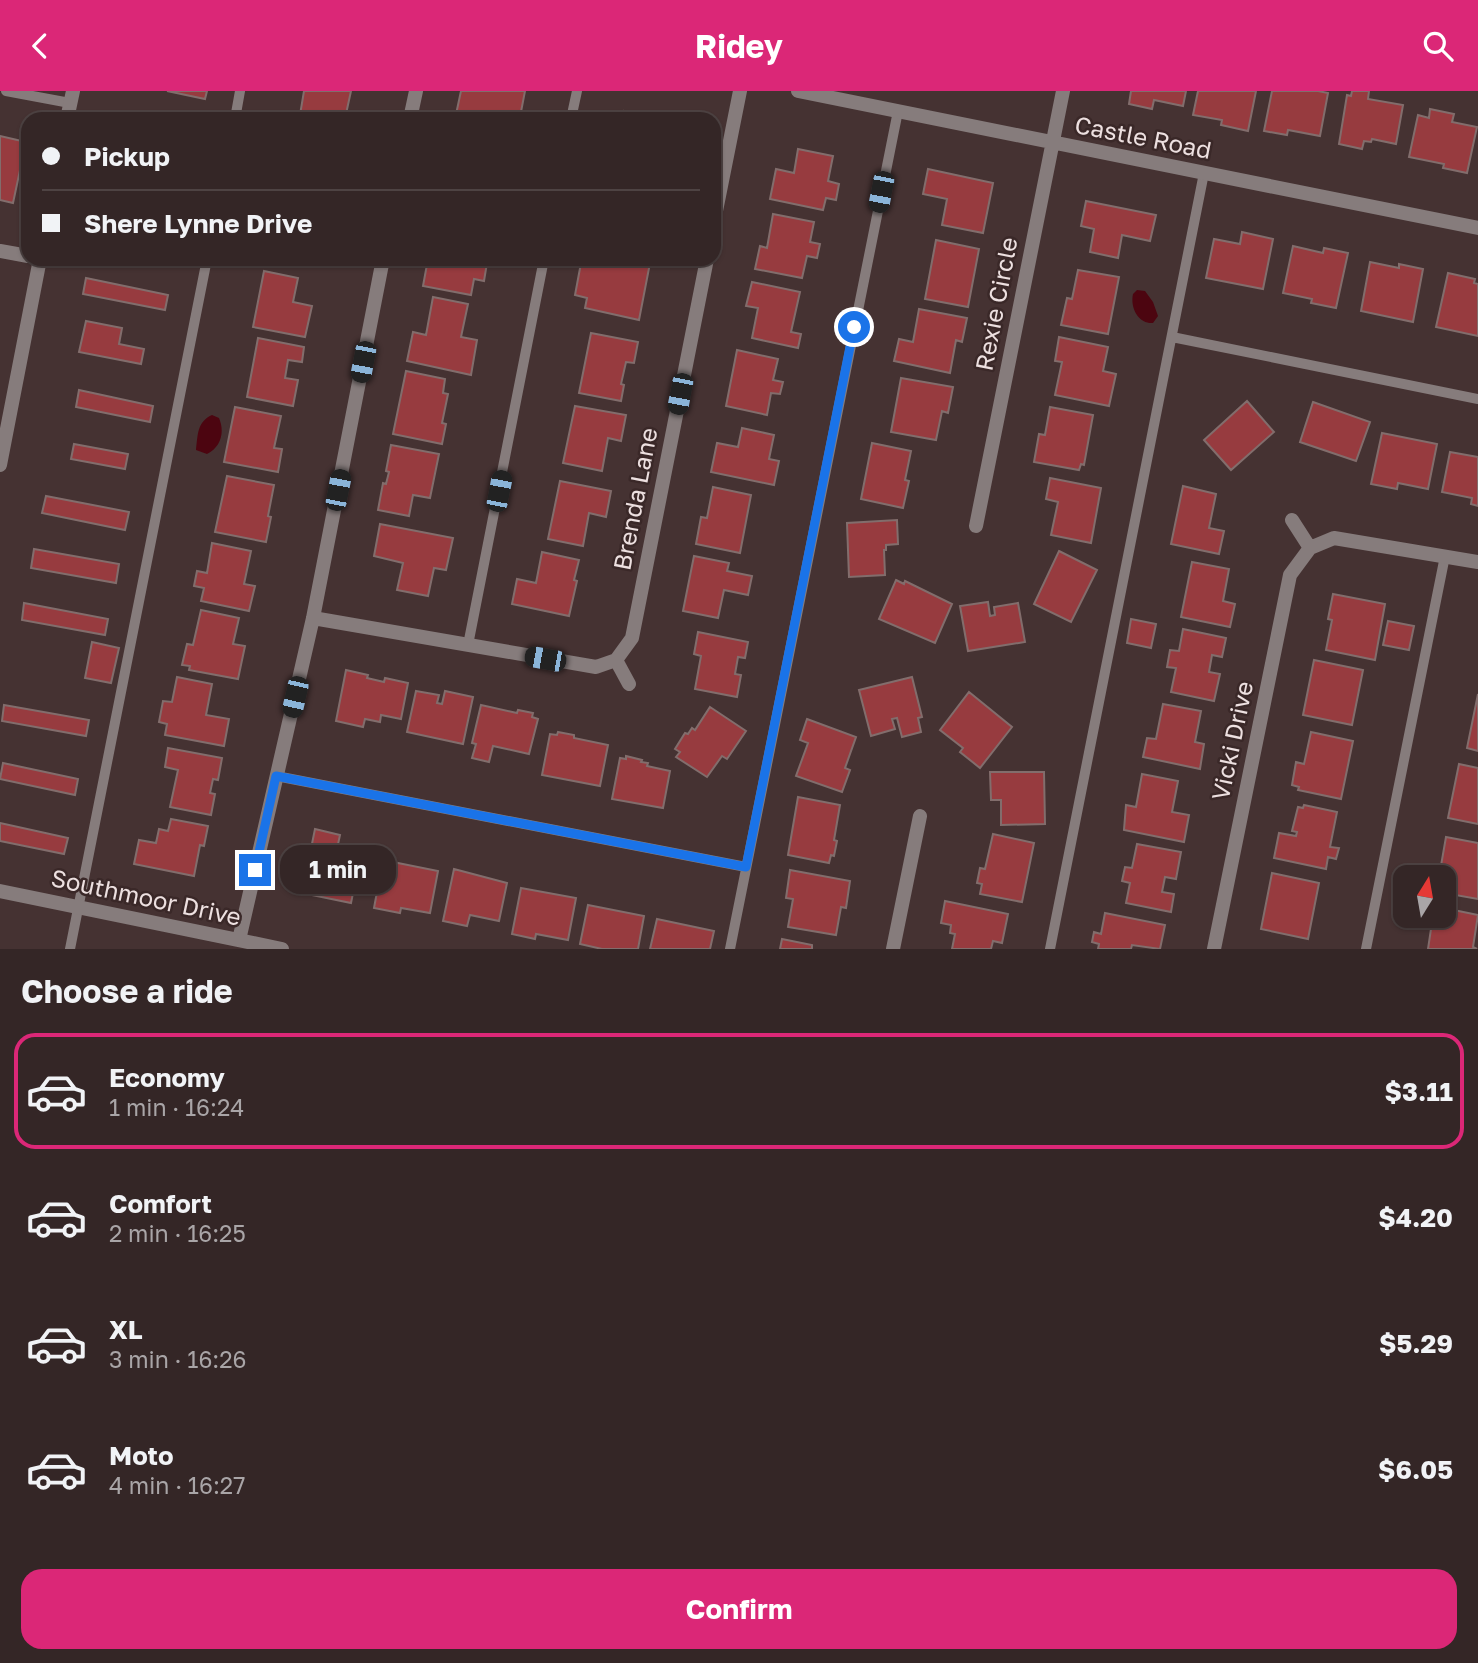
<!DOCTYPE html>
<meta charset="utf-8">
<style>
:root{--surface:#342626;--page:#3f3232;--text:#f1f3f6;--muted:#a9a5a7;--line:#4e4343;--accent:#db2777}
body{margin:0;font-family:"Golos Text",sans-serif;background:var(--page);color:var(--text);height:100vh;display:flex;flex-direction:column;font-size:26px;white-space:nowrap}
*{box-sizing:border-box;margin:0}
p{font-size:23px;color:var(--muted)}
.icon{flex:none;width:38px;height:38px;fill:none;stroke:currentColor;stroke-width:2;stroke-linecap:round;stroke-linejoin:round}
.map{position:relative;height:858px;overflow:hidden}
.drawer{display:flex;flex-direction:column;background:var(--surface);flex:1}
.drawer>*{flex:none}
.banner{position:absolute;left:21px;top:21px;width:700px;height:154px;border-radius:21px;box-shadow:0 2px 5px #0004,0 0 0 2px var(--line);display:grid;align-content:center;height:154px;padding:0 21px;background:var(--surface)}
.needle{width:46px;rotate:11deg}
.controls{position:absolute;left:1393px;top:774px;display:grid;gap:14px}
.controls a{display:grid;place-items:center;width:63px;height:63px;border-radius:14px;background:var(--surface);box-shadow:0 2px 5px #0004,0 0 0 2px var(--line);font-size:35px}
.end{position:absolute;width:32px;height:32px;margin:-16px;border:9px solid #1a73e8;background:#fff;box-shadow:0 0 0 4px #fff}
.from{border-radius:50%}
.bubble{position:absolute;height:49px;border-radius:21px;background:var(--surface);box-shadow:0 2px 5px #0004,0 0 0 2px var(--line);font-size:23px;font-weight:700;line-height:49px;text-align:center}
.car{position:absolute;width:21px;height:42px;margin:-21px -10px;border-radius:9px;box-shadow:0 0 5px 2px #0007;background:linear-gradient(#222 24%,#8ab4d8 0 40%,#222 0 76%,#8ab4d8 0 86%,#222 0)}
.banner b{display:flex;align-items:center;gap:24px;height:66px;font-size:26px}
.banner b+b{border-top:2px solid var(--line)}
.banner i{width:18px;height:18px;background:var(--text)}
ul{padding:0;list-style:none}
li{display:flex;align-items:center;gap:21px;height:116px;margin:0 14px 10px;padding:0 7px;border:4px solid transparent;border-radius:21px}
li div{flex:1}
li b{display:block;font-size:26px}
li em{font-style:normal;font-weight:700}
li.on{border-color:var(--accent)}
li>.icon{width:63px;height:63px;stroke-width:1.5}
h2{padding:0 21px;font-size:32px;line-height:84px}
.cta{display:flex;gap:14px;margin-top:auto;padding:14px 21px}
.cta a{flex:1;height:80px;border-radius:21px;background:var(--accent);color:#fff;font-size:28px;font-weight:700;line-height:80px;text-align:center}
header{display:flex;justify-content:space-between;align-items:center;height:91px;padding:0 21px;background:var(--accent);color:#fff;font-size:32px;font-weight:700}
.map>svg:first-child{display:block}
.water{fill:#4c0510}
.building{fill:#973b3f;stroke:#826d6c;stroke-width:2}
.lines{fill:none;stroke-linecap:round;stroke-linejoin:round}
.service{stroke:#867c7c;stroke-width:10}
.minor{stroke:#867c7c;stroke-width:14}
.route{stroke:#1a73e8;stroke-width:9}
.labels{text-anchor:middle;stroke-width:5;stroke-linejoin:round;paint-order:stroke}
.street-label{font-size:24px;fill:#ede0e0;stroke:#3a2828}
</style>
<header><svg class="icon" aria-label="back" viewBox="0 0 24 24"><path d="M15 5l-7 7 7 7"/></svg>Ridey<svg class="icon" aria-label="search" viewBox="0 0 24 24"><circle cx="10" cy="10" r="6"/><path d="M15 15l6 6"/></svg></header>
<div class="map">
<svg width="1478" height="858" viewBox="0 0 1478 858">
<rect width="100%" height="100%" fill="#453232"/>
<path class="water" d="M1137,199L1145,200L1153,211L1158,225L1153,232C1138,233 1130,216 1133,203Z
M212,324L219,327C225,341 221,356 207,363L196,359C198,343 197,331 212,324Z"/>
<path class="building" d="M167,0H207L205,8Z
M304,0H351L346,23H349L348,28H309L310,26L300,24Z
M461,0H525L520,26L504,23L503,28H455Z
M1131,0H1186L1183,15L1154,9L1152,18L1129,13Z
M1198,0H1256L1248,40L1221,34L1222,29L1193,24Z
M1272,0H1318L1328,2L1320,45L1288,39L1287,44L1264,40Z
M1352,0H1369L1368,8L1403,14L1396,53L1372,48L1371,51L1364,50L1362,58L1339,53L1347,4L1351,5Z
M1430,18L1454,23L1452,31L1477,36L1467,82L1443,77L1444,73L1409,66L1418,24L1429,27Z
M624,20L666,28H622Z
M0,45L26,51L13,112L0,109Z
M798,58L833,65L828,90L839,93L836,109L826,107L823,119L770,108L776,78L794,82Z
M928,78L993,92L983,142L942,134L947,108L923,103Z
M1086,110L1156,124L1150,150L1122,144L1118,167L1090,161L1094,138L1081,135Z
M773,123L814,131L810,151L820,153L817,167L807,165L802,187L755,178L760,155L767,157Z
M1242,141L1273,148L1263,198L1206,187L1214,148L1240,153Z
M936,149L979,158L968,216L925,208Z
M1293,155L1323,162L1324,157L1348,162L1336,217L1311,212L1312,208L1283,202Z
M275,168H309L307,175Z
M428,168H477L487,172L484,190L474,188L471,204L423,195Z
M594,168H632L650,172L639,229L585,217L587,207L575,204L581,172L593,174Z
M1370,171L1399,177V173L1423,178L1413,231L1361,220Z
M1078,179L1119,186L1108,243L1061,234L1067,207L1072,208Z
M264,180L298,187L293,211L312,215L305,246L253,236Z
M1448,182L1475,188L1474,192L1478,193V245L1436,236Z
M86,187L168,204L165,219L83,203Z
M752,191L800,201L791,241L801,243L798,257L752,247L758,217L746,215Z
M433,206L468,213L461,246L477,249L471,284L407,270L413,241L426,244Z
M919,218L967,227L962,251L956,249L950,282L894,270L899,248L913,251Z
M86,230L122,237L119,253L144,258L141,273L79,261Z
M591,242L638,251L634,272L626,271L621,293L624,294L621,310L579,302Z
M1059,246L1108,256L1103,280L1116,283L1109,315L1055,304L1062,271L1055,270Z
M258,247L304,256L302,271L288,269L285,287L298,289L293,315L247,306Z
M737,259L778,268L773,289L783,291L780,303L771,302L767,324L726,315Z
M406,280L445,288L443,302L448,303L442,332L446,333L442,353L393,343Z
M901,287L953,296L948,322L942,320L936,349L891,341Z
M79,299L153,315L150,331L76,316Z
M1247,310L1274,341L1231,379L1204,349Z
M1313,311L1370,331L1356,370L1300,351Z
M575,315L626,324L621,350L608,347L602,380L563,372Z
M235,316L281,325L274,357L282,358L278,381L224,371Z
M1050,316L1093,324L1084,374L1081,373L1079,379L1034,371L1039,343L1045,344Z
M742,337L774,344L769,368L779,370L774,394L711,381L717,352L738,356Z
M1382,342L1437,353L1428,398L1398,392L1397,398L1371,393Z
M872,352L911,360L905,389L909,390L903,417L861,408Z
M74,353L128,363L125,378L71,368Z
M391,354L439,363L430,407L413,404L409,425L378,419L383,392L386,393L389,381L386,380Z
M1450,361L1478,366V415L1471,413L1472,407L1442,401Z
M227,385L274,394L268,425L271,426L266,451L215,441Z
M1050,387L1101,397L1091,452L1051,444L1058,411L1046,408Z
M560,390L611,400L606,426L589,422L583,455L548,448Z
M1183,395L1216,403L1209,437L1224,440L1219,463L1171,453Z
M713,396L751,404L740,462L696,453L701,426L707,427Z
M46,405L129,421L125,439L42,422Z
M897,429L898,453L886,454V459H884L885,484L849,486L847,432Z
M380,433L453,447L446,479L434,477L428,505L397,499L403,472L374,465Z
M212,452L251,460L244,493L255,495L249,520L201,510L204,497L194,495L197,480L207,482Z
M34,458L119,473L116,492L31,477Z
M1059,460L1097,479L1071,531L1034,513Z
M542,461L579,469L574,489L577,490L569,525L512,513L517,488L536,492Z
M694,465L729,472L727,480L752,485L748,504L724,499L718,527L683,520Z
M1192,471L1229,478L1223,510L1235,513L1230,536L1181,526Z
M896,489L904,493L905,490L952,513L935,552L879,528Z
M1333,503L1385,513L1375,569L1326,559L1332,529L1328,528Z
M988,511L990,525L995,524L994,516L1018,512L1025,551L968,560L960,515Z
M24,512L108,528L105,544L22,529Z
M201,519L239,527L233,553L245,555L238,588L189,579L190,575L182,574L187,553L193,554Z
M1131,528L1156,533L1151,557L1127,552Z
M1388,530L1414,535L1409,559L1383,554Z
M1183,538L1226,547L1222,566L1212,564L1209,581L1220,583L1214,610L1171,601L1176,577L1167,576L1170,559L1179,560Z
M698,541L748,551L745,567L738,566L735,583L741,584L737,606L695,598L701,565L694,563Z
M92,551L119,557L111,592L85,587Z
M1314,569L1363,579L1352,634L1303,624Z
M346,579L368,584L367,587L384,591L385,587L408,592L401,628L381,624L380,631L365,628L363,636L336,630Z
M177,586L212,593L206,624L229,628L224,655L165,644L167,633L159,631L163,610L172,611Z
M912,586L922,626L918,627L921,641L902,646L897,627L892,628L895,638L871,645L859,599Z
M416,600L439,604L437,612L442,613L445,600L473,606L463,653L407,641Z
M969,601L1012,636L980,677L960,661L963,657L940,639Z
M1478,603V660L1467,657Z
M1163,613L1201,620L1195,651L1204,653L1200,678L1143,666L1147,647L1156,648Z
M4,614L89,629L86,645L2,630Z
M481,614L517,622L518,619L533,622L532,626L538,628L529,663L493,655L489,671L472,667L476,653L472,652Z
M710,616L746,640L727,668L722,665L707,686L676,666L680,661L675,658L685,642L688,643L692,637L695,639Z
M807,628L856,646L845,677L850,679L842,701L796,685L808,652L800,649Z
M558,641L574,644V647L608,654L600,695L542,684L550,643L557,644Z
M1311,641L1353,650L1341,708L1298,699L1299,696L1292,694L1296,671L1304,673Z
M168,657L222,667L218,689L213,688L210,702L215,703L211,724L170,716L178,679L165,676Z
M626,665L642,669L641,671L648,672L647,675L670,680L663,717L612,708L620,667L626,668Z
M3,672L78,688L75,704L0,688Z
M1459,673L1478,677V733L1448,727Z
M990,681H1044L1045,733L1001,734V709H991Z
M1142,683L1178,690L1172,721L1189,724L1184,751L1124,739L1126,714L1136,716Z
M798,706L840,714L834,749L837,750L834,765L831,764L829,772L788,764Z
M1304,714L1337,721L1330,756L1339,757L1336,768L1328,766L1326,778L1274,767L1279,742L1296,745L1297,741L1292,740L1298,716L1303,717Z
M171,728L208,735L204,755L200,754L194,785L134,773L139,749L156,752L159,738L168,740Z
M0,732L68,747L64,763L0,750Z
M315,738L340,744L335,767L359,772L351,812L302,802Z
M993,743L1034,752L1022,811L980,803L982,793L977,792L980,777L985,778Z
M1446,746L1478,752V808L1444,802V786H1439Z
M1137,753L1181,761L1176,788L1165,786L1162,801L1174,803L1171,821L1126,812L1130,792L1122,790L1125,776L1132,777Z
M383,769L438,780L430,822L401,817L400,822L374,817Z
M454,778L507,792L499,830L470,824L467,835L443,830Z
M790,779L850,790L846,817L841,816L836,844L788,836L793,808L786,807Z
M1272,782L1319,792L1308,848L1261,838Z
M521,797L576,807L568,849L536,843L535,848L512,843Z
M945,810L1008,823L1002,852L993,850L991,858H952L955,843L950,842L951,834L941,832Z
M588,814L644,825L638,858H602L580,853Z
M1444,817L1478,824L1473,856L1477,858H1428L1431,838L1420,836L1422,826L1433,828L1434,824H1444Z
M1105,822L1165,834L1160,858L1132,854L1131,858H1098L1099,853L1092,851L1094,841L1101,843Z
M657,828L714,840L710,858H650Z
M782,848L812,854V858H780Z"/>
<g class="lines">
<path class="service" d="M6,0L70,12
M235,28L240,0
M571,28L577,0
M1172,246L1478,308
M468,554L544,168
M276,685L746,776
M70,858L207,168
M730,858L898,20
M1050,858L1204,82
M1366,858L1445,465"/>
<path class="minor" d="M798,0L1478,137
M67,28L73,0
M410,28L416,0
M714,130L740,0
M0,160L28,165
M0,374L40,168
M1292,429L1310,457L1334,447L1478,471
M976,435L1063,0
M313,527L596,576L616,569L629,593
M616,569L632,547L707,168
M0,800L282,858
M239,849L313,527L383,168
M893,858L920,725
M1214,858L1290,484L1310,457"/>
</g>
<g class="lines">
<path class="route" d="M255,779L276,685L746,776L854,236"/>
</g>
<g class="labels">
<g class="street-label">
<text transform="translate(1143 47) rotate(11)" y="8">Castle Road</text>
<text transform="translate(997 213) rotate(-79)" y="8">Rexie Circle</text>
<text transform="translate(636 408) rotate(-79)" y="8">Brenda Lane</text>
<text transform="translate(1233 650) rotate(-78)" y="8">Vicki Drive</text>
<text transform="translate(146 807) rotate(12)" y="8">Southmoor Drive</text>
</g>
</g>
</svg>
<div class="controls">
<a><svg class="needle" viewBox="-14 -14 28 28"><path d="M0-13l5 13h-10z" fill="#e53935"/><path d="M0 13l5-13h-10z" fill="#a9a5a7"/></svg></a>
</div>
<i class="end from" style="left:854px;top:236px"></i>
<i class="end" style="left:255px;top:779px"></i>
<div class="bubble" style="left:280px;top:754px;width:116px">1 min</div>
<i class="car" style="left:881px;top:101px;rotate:191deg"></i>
<i class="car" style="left:363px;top:271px;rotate:191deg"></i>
<i class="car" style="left:680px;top:303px;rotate:191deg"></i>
<i class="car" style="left:338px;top:399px;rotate:11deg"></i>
<i class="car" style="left:499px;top:400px;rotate:11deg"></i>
<i class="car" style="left:545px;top:568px;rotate:280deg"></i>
<i class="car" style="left:295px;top:606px;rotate:193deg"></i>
<div class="banner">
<b><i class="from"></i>Pickup</b>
<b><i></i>Shere Lynne Drive</b>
</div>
</div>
<section class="drawer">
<h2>Choose a ride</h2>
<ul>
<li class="on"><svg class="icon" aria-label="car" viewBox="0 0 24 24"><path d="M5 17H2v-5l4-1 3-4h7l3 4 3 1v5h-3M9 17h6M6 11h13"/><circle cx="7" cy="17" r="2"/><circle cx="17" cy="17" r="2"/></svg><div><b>Economy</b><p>1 min · 16:24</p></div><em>$3.11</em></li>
<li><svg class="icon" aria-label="car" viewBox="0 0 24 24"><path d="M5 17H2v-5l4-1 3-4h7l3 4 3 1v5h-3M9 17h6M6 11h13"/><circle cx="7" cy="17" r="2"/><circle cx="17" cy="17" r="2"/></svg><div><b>Comfort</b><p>2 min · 16:25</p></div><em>$4.20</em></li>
<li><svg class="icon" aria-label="car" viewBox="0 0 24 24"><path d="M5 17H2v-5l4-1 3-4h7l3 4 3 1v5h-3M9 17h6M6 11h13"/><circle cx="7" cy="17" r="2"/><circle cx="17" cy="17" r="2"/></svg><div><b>XL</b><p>3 min · 16:26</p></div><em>$5.29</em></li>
<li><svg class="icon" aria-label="car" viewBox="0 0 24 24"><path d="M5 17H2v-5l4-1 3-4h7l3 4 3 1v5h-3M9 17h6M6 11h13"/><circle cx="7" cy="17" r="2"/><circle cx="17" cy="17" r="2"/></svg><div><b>Moto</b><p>4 min · 16:27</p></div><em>$6.05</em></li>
</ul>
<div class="cta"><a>Confirm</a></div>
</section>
